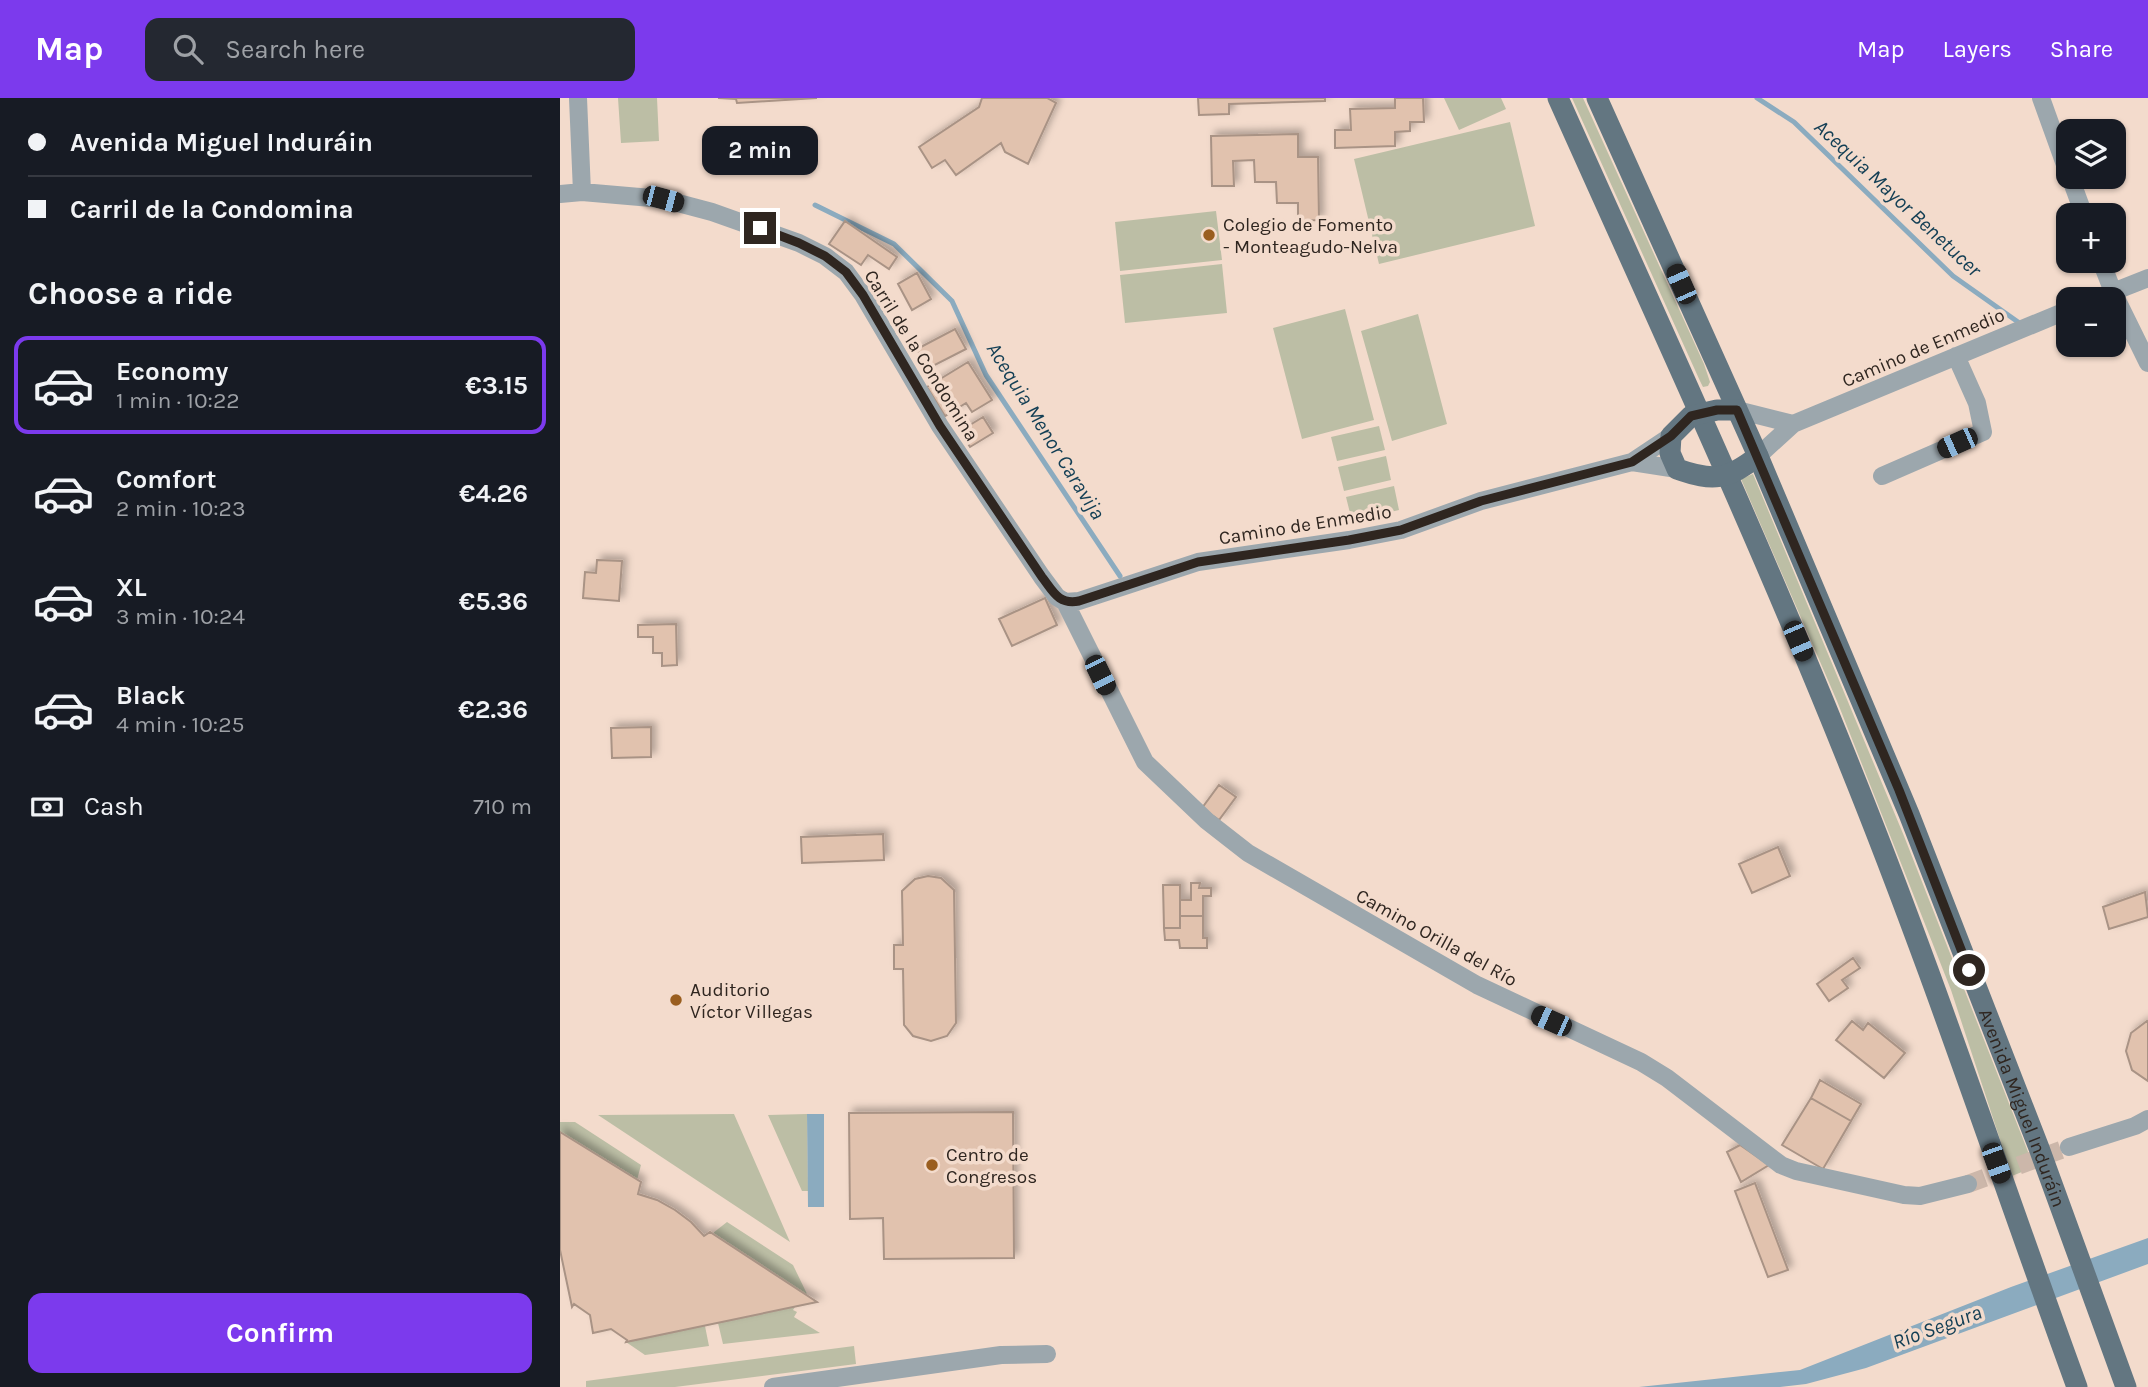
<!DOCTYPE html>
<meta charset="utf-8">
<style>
:root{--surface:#171b24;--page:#242831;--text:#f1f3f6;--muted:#9ea1a6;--line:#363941;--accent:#7c3aed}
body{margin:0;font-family:Karla,sans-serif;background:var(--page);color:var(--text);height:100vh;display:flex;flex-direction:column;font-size:26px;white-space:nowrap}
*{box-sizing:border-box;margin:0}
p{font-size:23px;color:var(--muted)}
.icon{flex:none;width:38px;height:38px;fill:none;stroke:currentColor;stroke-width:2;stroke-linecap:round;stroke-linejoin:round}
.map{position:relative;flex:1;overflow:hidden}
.sheet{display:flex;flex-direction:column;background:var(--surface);width:560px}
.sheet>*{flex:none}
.hud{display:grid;align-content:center;height:154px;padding:0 28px;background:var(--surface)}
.buttons{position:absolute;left:1496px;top:21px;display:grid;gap:14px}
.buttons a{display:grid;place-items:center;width:70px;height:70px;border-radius:14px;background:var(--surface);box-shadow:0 2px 5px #0004;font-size:35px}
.end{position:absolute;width:32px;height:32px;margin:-16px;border:9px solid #2f2620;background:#fff;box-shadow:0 0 0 4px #fff}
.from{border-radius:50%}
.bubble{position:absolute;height:49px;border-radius:14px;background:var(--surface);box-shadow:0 2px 5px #0004;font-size:23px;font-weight:700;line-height:49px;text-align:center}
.car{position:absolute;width:21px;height:42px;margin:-21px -10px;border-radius:9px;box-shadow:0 0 5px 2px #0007;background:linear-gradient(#222 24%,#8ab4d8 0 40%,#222 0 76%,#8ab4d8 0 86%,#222 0)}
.hud b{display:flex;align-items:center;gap:24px;height:66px;font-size:26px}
.hud b+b{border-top:2px solid var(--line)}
.hud i{width:18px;height:18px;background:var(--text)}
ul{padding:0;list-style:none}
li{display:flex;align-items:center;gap:21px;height:98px;margin:0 14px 10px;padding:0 14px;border:4px solid transparent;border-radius:14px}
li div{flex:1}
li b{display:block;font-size:26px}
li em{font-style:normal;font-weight:700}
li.on{border-color:var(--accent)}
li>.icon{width:63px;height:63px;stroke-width:1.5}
h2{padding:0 28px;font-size:32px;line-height:84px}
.pay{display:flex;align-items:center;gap:18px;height:77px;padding:0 28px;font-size:26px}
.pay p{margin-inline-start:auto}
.primary-button{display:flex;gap:14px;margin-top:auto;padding:14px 28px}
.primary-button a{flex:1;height:80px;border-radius:14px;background:var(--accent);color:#fff;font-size:28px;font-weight:700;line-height:80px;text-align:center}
header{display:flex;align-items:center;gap:42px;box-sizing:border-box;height:98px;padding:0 35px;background:var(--accent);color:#fff}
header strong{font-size:33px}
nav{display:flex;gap:38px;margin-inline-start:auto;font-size:24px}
.search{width:490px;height:63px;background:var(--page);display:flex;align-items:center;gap:18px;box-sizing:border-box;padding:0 24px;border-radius:14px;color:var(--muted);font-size:26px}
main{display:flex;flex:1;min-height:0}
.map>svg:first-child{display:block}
.green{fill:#bcbea5}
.water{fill:#8babbf}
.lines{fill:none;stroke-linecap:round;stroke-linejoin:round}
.stream{stroke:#8babbf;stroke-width:5}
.building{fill:#e1c2ae;stroke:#a99385;stroke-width:2;filter:url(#shadow)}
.street-tunnel{stroke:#ccb7aa;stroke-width:18;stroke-dasharray:18 9;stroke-linecap:butt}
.street{stroke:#9ca7ad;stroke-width:18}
.primary{stroke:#637681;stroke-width:21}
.route{stroke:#2f2620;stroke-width:9}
.poi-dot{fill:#9a5e1f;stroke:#f3dbcc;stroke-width:2.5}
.labels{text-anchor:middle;stroke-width:7;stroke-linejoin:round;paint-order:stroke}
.poi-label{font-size:19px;fill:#2f2620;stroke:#f3dbcc;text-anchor:start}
.street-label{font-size:19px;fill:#2f2620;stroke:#f3dbcc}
.water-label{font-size:21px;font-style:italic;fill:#123e54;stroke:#f3dbcc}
</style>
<header>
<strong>Map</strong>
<div class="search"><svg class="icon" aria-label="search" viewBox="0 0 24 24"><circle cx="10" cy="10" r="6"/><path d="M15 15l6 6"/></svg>Search here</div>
<nav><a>Map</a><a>Layers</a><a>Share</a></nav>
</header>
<main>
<section class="sheet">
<div class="hud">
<b><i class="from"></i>Avenida Miguel Induráin</b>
<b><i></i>Carril de la Condomina</b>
</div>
<h2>Choose a ride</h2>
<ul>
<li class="on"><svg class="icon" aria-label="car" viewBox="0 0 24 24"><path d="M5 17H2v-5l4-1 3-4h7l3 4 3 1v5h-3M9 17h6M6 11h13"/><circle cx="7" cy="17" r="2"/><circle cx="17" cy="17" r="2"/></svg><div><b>Economy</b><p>1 min · 10:22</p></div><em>€3.15</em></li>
<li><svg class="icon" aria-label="car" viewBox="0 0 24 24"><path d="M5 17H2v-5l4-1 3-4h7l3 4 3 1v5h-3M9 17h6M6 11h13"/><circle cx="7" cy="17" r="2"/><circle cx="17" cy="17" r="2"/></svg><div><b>Comfort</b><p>2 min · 10:23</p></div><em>€4.26</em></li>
<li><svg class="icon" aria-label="car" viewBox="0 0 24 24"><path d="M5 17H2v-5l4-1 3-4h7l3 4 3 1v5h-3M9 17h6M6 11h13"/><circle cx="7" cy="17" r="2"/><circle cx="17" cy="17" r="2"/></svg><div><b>XL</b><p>3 min · 10:24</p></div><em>€5.36</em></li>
<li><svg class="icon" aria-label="car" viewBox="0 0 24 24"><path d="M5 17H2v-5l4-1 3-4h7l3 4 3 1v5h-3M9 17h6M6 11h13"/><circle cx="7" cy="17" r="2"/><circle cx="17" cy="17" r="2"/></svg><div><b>Black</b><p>4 min · 10:25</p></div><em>€2.36</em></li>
</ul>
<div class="pay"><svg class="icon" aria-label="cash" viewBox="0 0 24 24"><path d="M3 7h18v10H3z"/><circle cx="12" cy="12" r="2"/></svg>Cash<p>710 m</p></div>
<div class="primary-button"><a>Confirm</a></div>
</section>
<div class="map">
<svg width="1588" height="1289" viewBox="0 0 1588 1289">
<defs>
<filter id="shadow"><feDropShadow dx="4.5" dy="-4.5" stdDeviation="3.5" flood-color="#0004"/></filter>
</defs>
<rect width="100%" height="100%" fill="#f3dbcc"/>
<path class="green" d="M58,0H97L99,43L61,45Z
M884,0H941L946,11L899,32Z
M1012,0H1023L1144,266L1150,284L1148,288L1143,289L1140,283Z
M950,24L975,128L819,166L794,61Z
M656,113L662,162L560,173L555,124Z
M662,166L667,215L565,225L560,177Z
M785,211L814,322L742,341L713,230Z
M858,216L887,326L832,343L801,233Z
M819,328L825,352L777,363L771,339Z
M826,358L831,382L784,393L778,369Z
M1193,376L1344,738L1474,1069L1452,1078L1391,892L1277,603L1181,381Z
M834,388L839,412L792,423L786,399Z
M174,1016L230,1144L38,1017Z
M247,1016L248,1093H242L208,1017Z
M0,1024H15L81,1067L77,1082L0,1034Z
M167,1124L233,1167L248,1198L153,1135Z
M235,1209L233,1212L237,1214L234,1219L260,1235L163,1246L158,1225Z
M145,1228L149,1248L85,1257L66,1244Z
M294,1248L296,1266L115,1289H26V1283Z"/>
<path class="water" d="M247,1016H264V1109H248Z
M1588,1140V1166L1306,1270L1246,1286L1220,1289H1079L1240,1272L1451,1189Z"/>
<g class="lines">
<path class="stream" d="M1197,0L1234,24L1393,178L1458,224
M255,107L334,146L392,203L426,277L560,478"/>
</g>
<path class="building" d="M158,0H257L177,5L176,1Z
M422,0H487L496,5L468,66L445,54L441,45L396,77L385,62L372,70L359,49L419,9Z
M638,0H765V3L669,6V16L639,17Z
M835,0H863L864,24H850V33L835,34V48L775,50V32H791L790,11L835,10Z
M738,36V59H758L759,122L738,123V105H717L716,84H695L694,62L673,63L674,88H652L651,38Z
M285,123L337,159L329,171L308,157L301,167L269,146Z
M357,175L371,201L352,212L338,186Z
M395,231L406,251L367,271L357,251Z
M408,264L432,302L412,314L406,305L385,318L367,289Z
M423,319L433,335L410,349L400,333Z
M37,462L62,463L59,503L23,500L25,474L36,475Z
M485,500L497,527L452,548L439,521Z
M116,526L117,567L102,568V555H93V539H78V527Z
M91,629V659L52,660L51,630Z
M659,687L676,699L659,722L642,710Z
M323,736L324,762L242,765L241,739Z
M1218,749L1230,778L1192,795L1179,766Z
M368,778L381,780L394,792L396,925L387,938L371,943L353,938L344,927L343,871H334V847H343L342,793L355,781Z
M631,785H640L639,790H651V798H643V818H620V802H631Z
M603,787H620V830H604Z
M1585,794L1588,819L1549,831L1543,809Z
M620,818H643V840H647V850H620L619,842H605L604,830H620Z
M1293,860L1300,870L1282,882L1288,890L1269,903L1257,886Z
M1292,923L1303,932L1308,925L1345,955L1324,980L1276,942Z
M1587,923H1588V983L1572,972L1566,953L1571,935Z
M1260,982L1301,1006L1291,1023L1251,1000Z
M1251,1000L1291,1023L1263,1071L1222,1047Z
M453,1014L454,1160L324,1161L323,1120L290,1121L289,1015Z
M0,1034L81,1084L78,1096L97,1102L115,1112L131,1124L144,1138L150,1134L257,1204L66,1244L67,1242L51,1231L33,1235L30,1217L14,1206L12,1209L0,1152Z
M1180,1047L1209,1067L1181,1084L1167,1054Z
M1195,1085L1228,1172L1208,1179L1175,1093Z"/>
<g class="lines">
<path class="street-tunnel" d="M1408,1086L1509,1049"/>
<path class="street" d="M18,0L22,94
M1481,0L1508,75
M1510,79L1524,117
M0,96L22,94L103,101L152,114L239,145L265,158L286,174L303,197L380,328L482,479L497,499L505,504
M1541,163L1553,194L1588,265
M1535,201L1588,180
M1177,312L1233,326
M1198,358L1233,326L1508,212
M1072,364L1117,371
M1322,378L1423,334L1417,305L1396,258
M505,504L585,664L647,723L688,755L917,887L1081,964L1107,980L1221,1067L1236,1073L1344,1097L1360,1098L1408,1086
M505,504L519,503L638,464L789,442L841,432L921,403L1072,364L1111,338
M1509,1049L1575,1028L1588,1021
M213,1289L441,1257L487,1256"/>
<g class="primary">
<path d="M998,0C1097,221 1199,441 1289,666C1372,871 1441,1081 1517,1289"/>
<path id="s1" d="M1037,0L1198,358L1349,716L1479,1050L1566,1289"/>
<path d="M1177,312H1157L1131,318L1111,338L1110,355L1117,371C1154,384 1167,382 1198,358"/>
</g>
</g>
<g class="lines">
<path class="route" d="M200,130L239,145L265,158L286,174L303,197L380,328L482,479C493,493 498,507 519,503L638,464L789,442L841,432L921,403L1072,364L1111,338L1131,318L1157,312H1177L1339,692L1409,872"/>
</g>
<g class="poi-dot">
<circle cx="649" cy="137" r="7"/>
<circle cx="116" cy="902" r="7"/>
<circle cx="372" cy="1067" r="7"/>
</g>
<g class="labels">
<g class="poi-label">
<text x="663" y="133">Colegio de Fomento<tspan x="663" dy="22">- Monteagudo-Nelva</tspan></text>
<text x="130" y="898">Auditorio<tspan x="130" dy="22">Víctor Villegas</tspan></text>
<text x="386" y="1063">Centro de<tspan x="386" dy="22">Congresos</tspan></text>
</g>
<g class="street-label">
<text transform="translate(1363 249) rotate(-23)" y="7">Camino de Enmedio</text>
<text transform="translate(362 257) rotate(58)" y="7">Carril de la Condomina</text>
<text transform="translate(745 426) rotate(-9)" y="7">Camino de Enmedio</text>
<text transform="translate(877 839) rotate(29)" y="7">Camino Orilla del Río</text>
<text dy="7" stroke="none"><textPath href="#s1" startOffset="1096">Avenida Miguel Induráin</textPath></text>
</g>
<g class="water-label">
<text transform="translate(1338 100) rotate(43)" y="7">Acequia Mayor Benetucer</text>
<text transform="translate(486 333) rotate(58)" y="7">Acequia Menor Caravija</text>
<text transform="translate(1377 1229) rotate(-20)" y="7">Río Segura</text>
</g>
</g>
</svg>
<div class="buttons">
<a><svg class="icon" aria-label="layers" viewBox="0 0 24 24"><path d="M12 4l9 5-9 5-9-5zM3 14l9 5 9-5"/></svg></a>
<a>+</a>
<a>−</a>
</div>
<i class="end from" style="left:1409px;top:872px"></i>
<i class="end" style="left:200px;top:130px"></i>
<div class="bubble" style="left:142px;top:28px;width:116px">2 min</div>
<i class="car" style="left:103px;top:101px;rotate:105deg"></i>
<i class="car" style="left:1121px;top:186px;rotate:336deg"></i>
<i class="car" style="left:1397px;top:345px;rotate:246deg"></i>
<i class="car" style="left:1238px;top:543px;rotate:157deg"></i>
<i class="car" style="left:540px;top:577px;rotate:154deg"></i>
<i class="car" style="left:991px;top:923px;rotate:294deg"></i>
<i class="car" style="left:1436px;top:1065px;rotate:160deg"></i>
</div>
</main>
